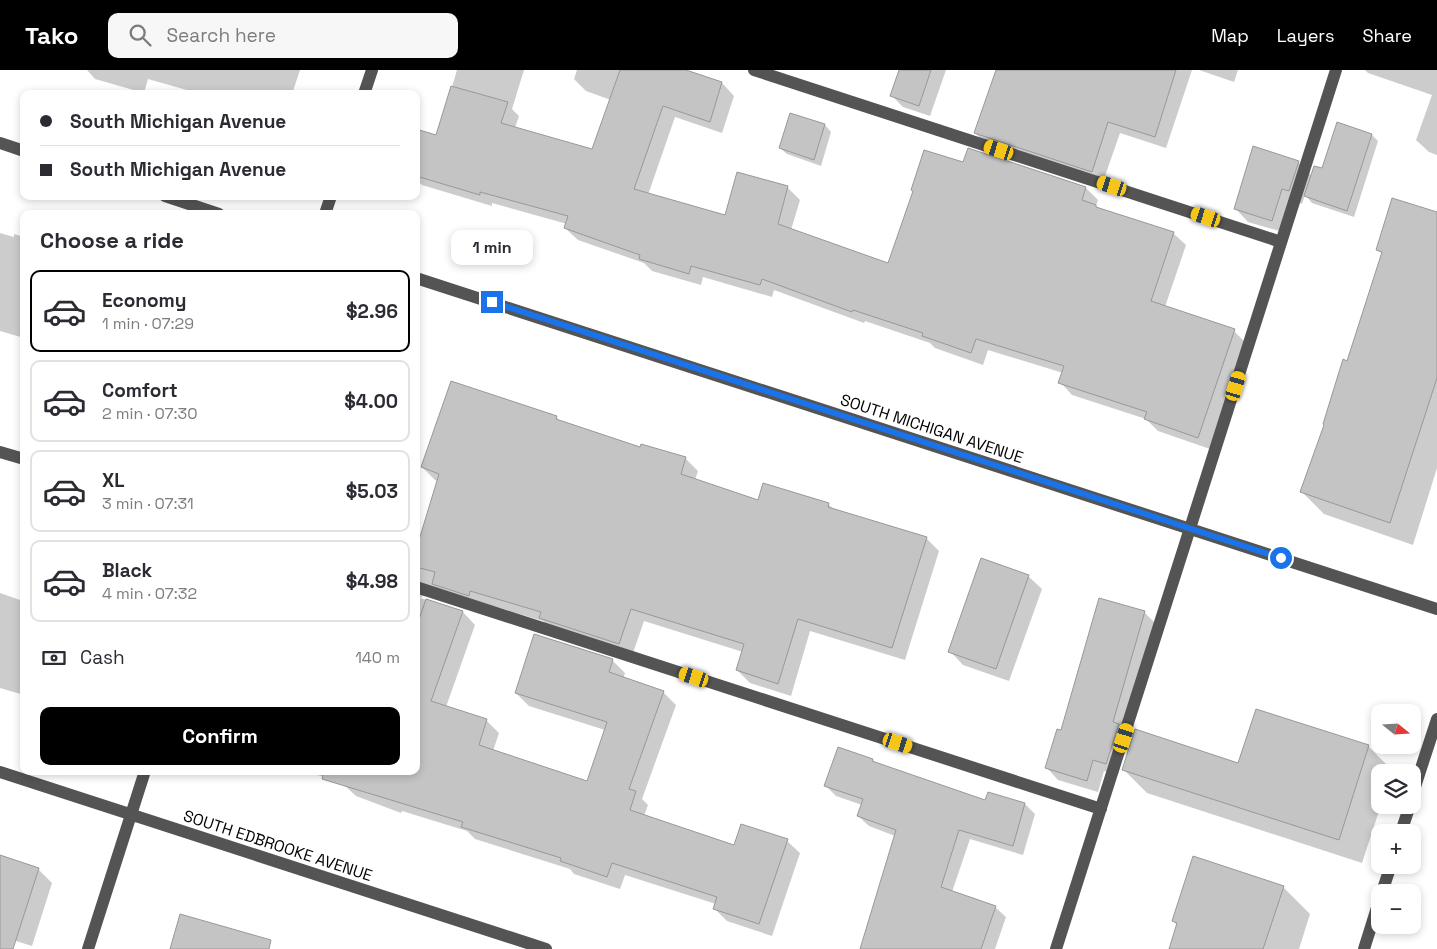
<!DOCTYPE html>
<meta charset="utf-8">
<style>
:root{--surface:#fff;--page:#f7f7f7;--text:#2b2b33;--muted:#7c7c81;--line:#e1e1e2;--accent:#000}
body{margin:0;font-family:"Space Grotesk",sans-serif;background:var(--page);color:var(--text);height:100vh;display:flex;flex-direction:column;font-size:19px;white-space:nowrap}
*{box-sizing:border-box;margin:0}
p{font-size:16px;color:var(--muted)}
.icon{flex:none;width:28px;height:28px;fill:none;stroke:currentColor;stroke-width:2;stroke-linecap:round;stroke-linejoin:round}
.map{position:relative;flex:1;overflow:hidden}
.details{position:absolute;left:20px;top:140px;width:400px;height:565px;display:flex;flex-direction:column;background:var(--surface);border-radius:10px;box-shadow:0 2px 8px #0003}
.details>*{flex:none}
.top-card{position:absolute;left:20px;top:20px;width:400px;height:110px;border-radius:10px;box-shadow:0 2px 8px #0003;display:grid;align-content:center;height:110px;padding:0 20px;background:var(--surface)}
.needle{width:32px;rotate:108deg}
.controls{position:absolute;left:1371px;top:634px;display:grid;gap:10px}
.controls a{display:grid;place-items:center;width:50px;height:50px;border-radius:10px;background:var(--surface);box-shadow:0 2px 8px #0003;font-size:25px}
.end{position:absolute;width:22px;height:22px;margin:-11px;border:6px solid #1a73e8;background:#fff;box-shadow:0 0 0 2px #fff}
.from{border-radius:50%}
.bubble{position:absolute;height:35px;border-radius:10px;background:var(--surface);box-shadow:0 2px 8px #0003;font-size:16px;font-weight:700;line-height:35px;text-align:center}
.car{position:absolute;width:15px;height:30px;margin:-15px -8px;border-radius:6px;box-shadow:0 0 4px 1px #0007;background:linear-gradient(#f5c518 24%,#345 0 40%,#f5c518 0 76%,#345 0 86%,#f5c518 0)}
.top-card b{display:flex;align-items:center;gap:18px;height:48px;font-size:19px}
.top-card b+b{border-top:1px solid var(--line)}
.top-card i{width:12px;height:12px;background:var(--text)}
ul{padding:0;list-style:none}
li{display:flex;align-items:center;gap:15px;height:82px;margin:0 10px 8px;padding:0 10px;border:2px solid var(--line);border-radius:10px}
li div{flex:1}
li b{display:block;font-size:19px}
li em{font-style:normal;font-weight:700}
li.active{border-color:var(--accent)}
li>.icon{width:45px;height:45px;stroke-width:1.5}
h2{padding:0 20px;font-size:22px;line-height:60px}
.pay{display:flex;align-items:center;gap:12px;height:55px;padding:0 20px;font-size:19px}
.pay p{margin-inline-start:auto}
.action{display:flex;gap:10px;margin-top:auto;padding:10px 20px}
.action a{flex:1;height:58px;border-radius:10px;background:var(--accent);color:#fff;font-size:20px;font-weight:700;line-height:58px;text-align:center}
header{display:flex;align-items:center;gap:30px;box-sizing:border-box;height:70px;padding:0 25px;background:var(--accent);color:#fff}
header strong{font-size:24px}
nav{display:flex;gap:28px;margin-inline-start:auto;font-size:18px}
.search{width:350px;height:45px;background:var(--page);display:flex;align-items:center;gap:12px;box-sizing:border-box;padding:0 18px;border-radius:10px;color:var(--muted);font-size:19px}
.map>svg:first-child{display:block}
.shadow{fill:#0003}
.building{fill:#c4c4c4;stroke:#989898}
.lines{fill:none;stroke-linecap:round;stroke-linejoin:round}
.minor{stroke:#545454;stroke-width:12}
.route{stroke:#1a73e8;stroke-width:6}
.labels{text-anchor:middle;stroke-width:5;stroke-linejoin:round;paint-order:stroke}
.street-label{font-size:16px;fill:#000;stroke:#fff}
</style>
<header>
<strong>Tako</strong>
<div class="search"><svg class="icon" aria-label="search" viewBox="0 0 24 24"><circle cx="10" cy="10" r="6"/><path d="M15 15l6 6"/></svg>Search here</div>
<nav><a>Map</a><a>Layers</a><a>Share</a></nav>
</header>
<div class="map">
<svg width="1437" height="879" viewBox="0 0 1437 879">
<rect width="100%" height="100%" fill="#fff"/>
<path class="shadow" d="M87,0H300L292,24H201L148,9L144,23L95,9Z
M457,0H524L512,39L519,46L515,58L593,80L611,30L586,21L574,9L577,0H686L722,13L734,26L722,63L675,47L648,125L726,147L738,103L788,118L800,130L791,160L889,195L964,94L969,80L1086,118L1098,130L1096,136L1099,139L1173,163L1186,175L1165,237L1234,261L1246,273L1210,379L1158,361L1146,349L1072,325L1060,312L1063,303L988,280L983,295L935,278L930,273L865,251L864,253L774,220L772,227L703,207L701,215L652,201L644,193L578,170L565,158L567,154L492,133V136L422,115L416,109V81L437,67Z
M900,0H946L930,46L903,37L892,26Z
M1066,0H1192L1166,78L1120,63L1103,112L987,74L975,63Z
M1199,0H1238L1234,12Z
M1365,0H1437V85L1429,82L1416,70L1432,25L1368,3Z
M825,55L831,62L821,96L787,84L780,78Z
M1372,65L1378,71L1354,147L1312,133L1305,125L1302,134L1296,131L1286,163L1248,152L1235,138L1298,92L1312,106Z
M1437,143V398L1413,475L1324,444L1302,422L1348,292L1383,185L1378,180Z
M0,163L14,167V164L24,167V268L0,261Z
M556,347L561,352L640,379L685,388L698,401L695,410L758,432L828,434L834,440L926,468L939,481L905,590L810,561L791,626L750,613L737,600L743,582L644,551L632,586L553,561L543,551L483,533L427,522L420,528L463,542L475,555L446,637L486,650L499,663L493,681L588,713L605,660L529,636L516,623L535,565L613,591L625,603L623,609L663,622L676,635L642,729L648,735L644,746L735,776L787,771L800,783L772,866L727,851L714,838L716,834L625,805L620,819L574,804L570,799L475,769L467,761L402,741L401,743L356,726L342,713L305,701H416V484L438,411L435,410L422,397Z
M1028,506L1042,519L1009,611L963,595L950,581Z
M23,519H24V625L0,618V523L20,530Z
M1144,542L1156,554L1118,705L1104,701L1098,722L1058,710L1047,698L1062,662Z
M1256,641L1369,677L1392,700V702H1380L1381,735L1362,793L1147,723L1123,699L1239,694Z
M839,679L873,690L877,694L986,731L1025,734L1035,744L1023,785L970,769L952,822L995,837L1006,847L995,879H861L895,766L869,756L858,746L862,735L836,726L825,715Z
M0,787L38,799L52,813L32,876L0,866Z
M1283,817L1310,844L1299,879H1170L1178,856L1173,851Z"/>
<path class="building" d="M620,0H686L722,12L710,52L663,36L634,119L725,145L737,102L788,116L778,154L888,193L913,121L911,120L924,80L963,92L968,78L1086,117L1082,130L1096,135V137L1174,162L1151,231L1235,259L1198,368L1144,349L1147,342L1058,313L1064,296L976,269L971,283L922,266L923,263L853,240L852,242L762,209L760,215L691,196L689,204L639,189L640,185L564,158L568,146L480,122V125L416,106V59L436,65L451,16L508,32L501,53L592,79Z
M899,0H931L919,36L890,26Z
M996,0H1176L1155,67L1108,52L1092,102L974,63Z
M790,43L825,54L814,90L779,78Z
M1337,52L1372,64L1347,141L1304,126L1314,96L1322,98Z
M1253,76L1299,91L1289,121L1282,119L1272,151L1234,139Z
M1392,128L1437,142V308L1390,453L1300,422L1324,355L1323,354L1343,289L1347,291L1382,182L1376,180Z
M451,311L557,346L556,349L640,377L641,374L686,387L681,404L758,430L763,413L829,433L828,437L927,467L892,578L798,549L778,614L736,600L744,574L631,539L619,574L539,548L541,542L470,521L469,526L432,514L435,502L416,497V480L439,404L421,397Z
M981,488L1029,505L996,599L948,582Z
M1099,528L1145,541L1113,652L1119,654L1106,694L1093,690L1087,711L1045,698L1057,659L1061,660Z
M426,529L463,541L431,631L487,649L479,675L587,711L607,652L515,623L534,564L613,589L609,602L664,621L629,719L636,721L630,740L734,775L741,754L788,769L759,854L713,839L717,827L612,793L607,807L560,791L561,788L461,757L463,752L322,709L324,701H416V558Z
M1256,639L1369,675L1339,770L1122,700L1135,659L1238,693Z
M838,677L873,689L872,691L985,730L988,722L1025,733L1013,776L959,760L941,817L996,836L981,879H860L896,760L857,746L863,729L824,716Z
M0,785L39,798L13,879H0Z
M1193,786L1284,816L1263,879H1169L1177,853L1172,851Z
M180,844L271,870L269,879H170Z"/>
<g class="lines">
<path class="minor" d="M754,0L1281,172
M364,24L372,0
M0,73L24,81
M165,126L219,144
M325,144L331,126
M416,208L1437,539
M0,382L24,389
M416,517L1101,739
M0,702L546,879
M1412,726L1437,649
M1401,762L1410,735
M1382,822L1391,795
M88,879L145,701
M1056,879L1336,0
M1364,879L1380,828"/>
</g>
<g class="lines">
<path class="route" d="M492,232L1281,488"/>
</g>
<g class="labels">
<g class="street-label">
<text transform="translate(932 358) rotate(18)" y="6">SOUTH MICHIGAN AVENUE</text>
<text transform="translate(278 775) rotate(18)" y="6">SOUTH EDBROOKE AVENUE</text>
</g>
</g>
</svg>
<div class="controls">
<a><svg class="needle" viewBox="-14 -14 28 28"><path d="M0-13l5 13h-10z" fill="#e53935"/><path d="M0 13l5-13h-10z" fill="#7c7c81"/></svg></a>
<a><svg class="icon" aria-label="layers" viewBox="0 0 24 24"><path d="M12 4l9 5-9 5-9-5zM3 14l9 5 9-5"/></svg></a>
<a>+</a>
<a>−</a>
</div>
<i class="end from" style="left:1281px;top:488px"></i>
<i class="end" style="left:492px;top:232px"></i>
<div class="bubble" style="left:451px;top:160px;width:82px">1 min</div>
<i class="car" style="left:999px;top:80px;rotate:288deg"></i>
<i class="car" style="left:1112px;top:116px;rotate:288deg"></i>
<i class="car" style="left:1206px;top:147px;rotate:288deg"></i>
<i class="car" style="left:1236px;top:316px;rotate:17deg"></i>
<i class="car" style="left:694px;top:607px;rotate:288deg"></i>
<i class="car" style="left:1124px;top:668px;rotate:18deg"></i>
<i class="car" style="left:898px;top:673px;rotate:108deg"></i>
<div class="top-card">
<b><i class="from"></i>South Michigan Avenue</b>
<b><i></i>South Michigan Avenue</b>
</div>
<section class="details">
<h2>Choose a ride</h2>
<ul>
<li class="active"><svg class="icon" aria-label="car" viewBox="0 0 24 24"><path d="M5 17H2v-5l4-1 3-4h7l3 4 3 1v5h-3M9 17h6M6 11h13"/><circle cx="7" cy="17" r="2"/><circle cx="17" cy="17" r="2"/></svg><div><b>Economy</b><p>1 min · 07:29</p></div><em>$2.96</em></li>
<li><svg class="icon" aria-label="car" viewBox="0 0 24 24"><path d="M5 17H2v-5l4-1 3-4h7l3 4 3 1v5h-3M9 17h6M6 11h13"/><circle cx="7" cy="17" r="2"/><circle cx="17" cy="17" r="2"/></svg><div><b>Comfort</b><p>2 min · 07:30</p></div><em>$4.00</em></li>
<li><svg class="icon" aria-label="car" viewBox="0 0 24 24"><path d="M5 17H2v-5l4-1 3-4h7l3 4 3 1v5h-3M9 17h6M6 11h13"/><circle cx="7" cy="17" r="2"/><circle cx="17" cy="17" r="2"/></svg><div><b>XL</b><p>3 min · 07:31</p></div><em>$5.03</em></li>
<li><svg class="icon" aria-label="car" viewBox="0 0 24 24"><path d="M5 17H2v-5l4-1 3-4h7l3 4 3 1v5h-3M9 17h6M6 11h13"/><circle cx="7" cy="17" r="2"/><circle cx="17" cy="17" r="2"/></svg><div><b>Black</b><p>4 min · 07:32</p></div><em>$4.98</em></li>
</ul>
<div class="pay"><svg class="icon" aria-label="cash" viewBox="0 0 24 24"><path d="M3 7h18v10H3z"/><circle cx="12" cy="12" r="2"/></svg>Cash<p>140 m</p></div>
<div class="action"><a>Confirm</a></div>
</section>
</div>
